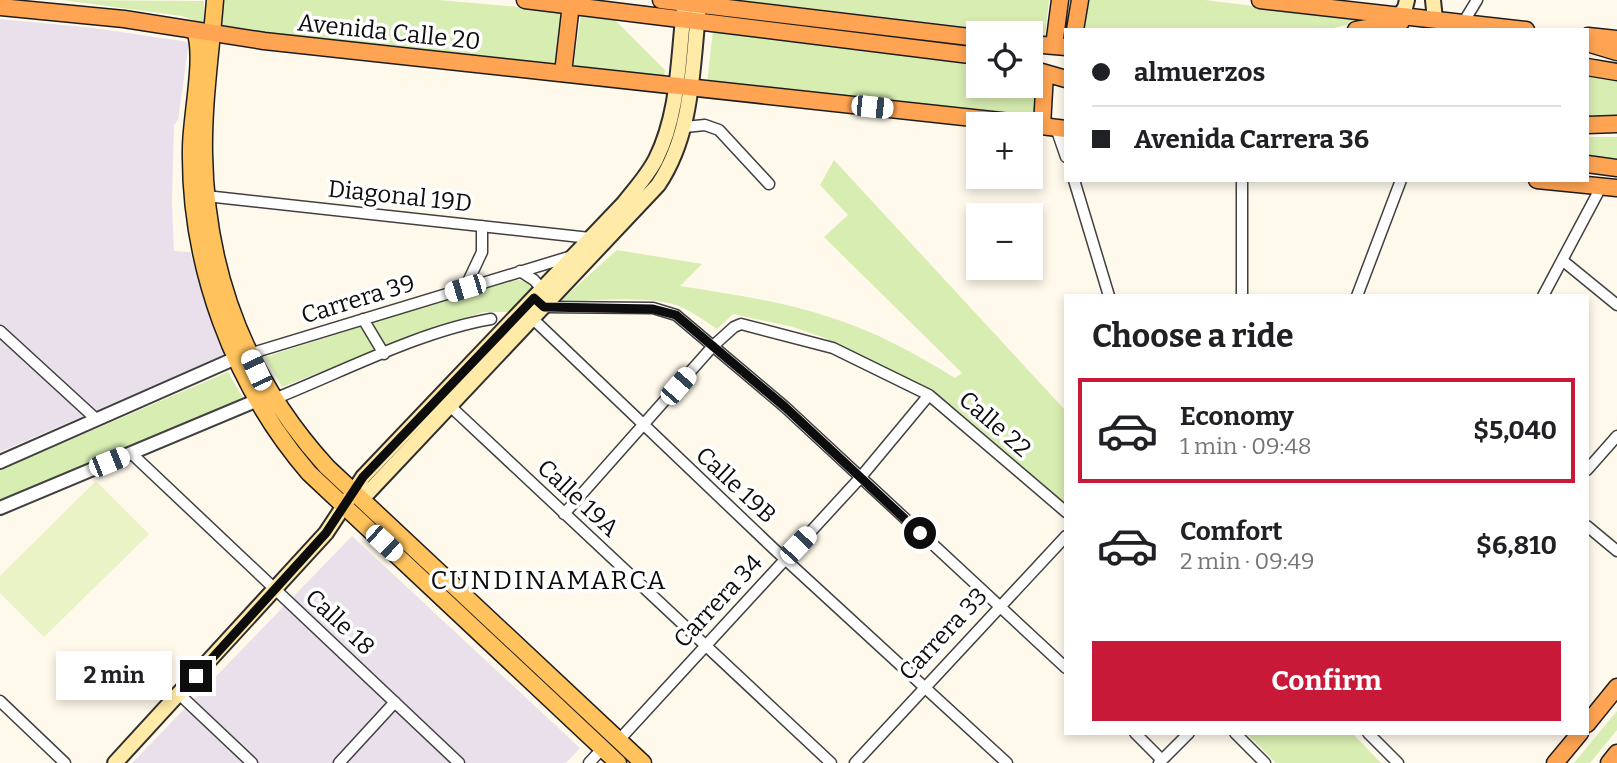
<!DOCTYPE html>
<meta charset="utf-8">
<style>
:root{--surface:#fff;--page:#f2f2f2;--text:#202124;--muted:#757577;--line:#e0e0e0;--accent:#c81938}
body{margin:0;font-family:Bitter,serif;background:var(--page);color:var(--text);height:100vh;display:flex;flex-direction:column;font-size:26px;white-space:nowrap}
*{box-sizing:border-box;margin:0}
p{font-size:23px;color:var(--muted)}
.icon{flex:none;width:38px;height:38px;fill:none;stroke:currentColor;stroke-width:2;stroke-linecap:round;stroke-linejoin:round}
.map{position:relative;flex:1;overflow:hidden}
.sheet{position:absolute;left:1064px;top:294px;width:525px;height:441px;display:flex;flex-direction:column;background:var(--surface);border-radius:0px;box-shadow:0 4px 10px #0003}
.sheet>*{flex:none}
.hud{position:absolute;left:1064px;top:28px;width:525px;height:154px;border-radius:0px;box-shadow:0 4px 10px #0003;display:grid;align-content:center;height:154px;padding:0 28px;background:var(--surface)}
.buttons{position:absolute;left:966px;top:21px;display:grid;gap:14px}
.buttons a{display:grid;place-items:center;width:77px;height:77px;border-radius:0px;background:var(--surface);box-shadow:0 4px 10px #0003;font-size:35px}
.end{position:absolute;width:32px;height:32px;margin:-16px;border:9px solid #0d0d0d;background:#fff;box-shadow:0 0 0 4px #fff}
.from{border-radius:50%}
.bubble{position:absolute;height:49px;border-radius:0px;background:var(--surface);box-shadow:0 4px 10px #0003;font-size:23px;font-weight:700;line-height:49px;text-align:center}
.car{position:absolute;width:21px;height:42px;margin:-21px -10px;border-radius:9px;box-shadow:0 0 5px 2px #0007;background:linear-gradient(#fff 24%,#345 0 40%,#fff 0 76%,#345 0 86%,#fff 0)}
.hud b{display:flex;align-items:center;gap:24px;height:66px;font-size:26px}
.hud b+b{border-top:2px solid var(--line)}
.hud i{width:18px;height:18px;background:var(--text)}
ul{padding:0;list-style:none}
li{display:flex;align-items:center;gap:21px;height:105px;margin:0 14px 10px;padding:0 14px;border:4px solid transparent;border-radius:0px}
li div{flex:1}
li b{display:block;font-size:26px}
li em{font-style:normal;font-weight:700}
li.on{border-color:var(--accent)}
li>.icon{width:63px;height:63px;stroke-width:1.5}
h2{padding:0 28px;font-size:32px;line-height:84px}
.button{display:flex;gap:14px;margin-top:auto;padding:14px 28px}
.button a{flex:1;height:80px;border-radius:0px;background:var(--accent);color:#fff;font-size:28px;font-weight:700;line-height:80px;text-align:center}
.map>svg:first-child{display:block}
.industrial{fill:#e9e0ec}
.green{fill:#d8edb2}
.pitch{fill:#e9f3c5}
.lines{fill:none;stroke-linecap:round;stroke-linejoin:round}
.minor-casing{stroke:#404040;stroke-width:13}
.tertiary-casing{stroke:#404040;stroke-width:16}
.secondary-casing{stroke:#2f2f2f;stroke-width:18}
.primary-casing{stroke:#1e1e1e;stroke-width:19}
.trunk-casing{stroke:#1e1e1e;stroke-width:19}
.minor{stroke:#fff;stroke-width:10}
.tertiary{stroke:#fff;stroke-width:12}
.secondary{stroke:#ffeaa7;stroke-width:14}
.primary{stroke:#ffc25c;stroke-width:16}
.trunk{stroke:#ffa453;stroke-width:16}
.route{stroke:#0d0d0d;stroke-width:9}
.labels{text-anchor:middle;stroke-width:7;stroke-linejoin:round;paint-order:stroke}
.street-label{font-size:24px;fill:#0d0d0d;stroke:#fff}
.neighbourhood-label{font-size:26px;letter-spacing:2px;fill:#0d0d0d;stroke:#fff}
</style>
<div class="map">
<svg width="1617" height="763" viewBox="0 0 1617 763">
<rect width="100%" height="100%" fill="#fff9ec"/>
<path class="industrial" d="M0,19L94,28L189,42L178,120L174,125L172,202L174,251L190,252L205,299L225,348L224,355L0,452Z
M352,536L580,748L566,763H132Z"/>
<path class="green" d="M62,0L204,1V24L182,16Z
M224,0H439L563,11L557,66L221,31Z
M741,0H1049L1045,36Z
M1087,0H1205L1368,20L1324,30H1083Z
M581,14L613,18L665,70L664,78L573,68Z
M713,30L978,63V86H1031L1032,79L1037,84L1038,118L707,83Z
M1587,74L1617,80V118L1587,119Z
M1587,137H1617V161L1587,156Z
M834,160L1066,411V504L958,411L932,391L825,338L793,327L733,314L717,329C702,319 686,307 669,303C636,296 592,301 559,302L617,250L702,264L680,286C730,294 781,301 829,317C874,331 915,353 955,378L962,373L824,237L848,215L820,185Z
M519,280L530,284L535,289L514,312H484L441,325L282,387L265,357L501,282Z
M228,372L243,398L0,500V470Z
M1617,711V730L1590,763H1574Z
M1246,733H1352L1381,763H1276Z"/>
<path class="pitch" d="M96,481L149,534L44,637L0,593V576Z"/>
<g class="lines">
<g class="minor-casing">
<path id="minor" d="M1463,23L1477,0
M685,127L705,125L719,130L769,184
M1056,128L1066,157
M1074,180L1109,296
M1242,180V296
M206,196L590,238
M1562,260L1617,305
M520,271L534,280L542,289
M465,288L482,252V226
M1357,296L1401,180
M1543,296L1601,187
M544,307L653,308L676,315L785,407L1066,668
M363,319L384,354
M533,319L774,549L1007,763
M0,331L96,419
M249,354L572,256
M274,399C342,372 420,331 491,319
M450,406L831,763
M131,453L459,763
M1587,470L1617,436
M564,514L713,346L734,327L741,324L833,348L929,395L1066,512
M1587,526L1617,551
M179,694L252,763
M0,701L65,763
M1135,733L1162,760
M1235,733L1265,763
M1368,733L1398,763
M619,740L860,478L929,395
M339,763L395,702
M589,763L602,749
M855,763L1066,536
M1159,763L1189,733"/>
</g>
<g class="tertiary-casing">
<path id="tertiary" d="M0,462L236,358
M0,508L258,400"/>
</g>
<g class="secondary-casing">
<path id="secondary" d="M1433,0L1435,20
M1399,16L1405,8L1407,0
M362,499L658,185C692,135 692,72 698,13
M115,763L326,533L363,477L624,203C635,189 648,175 656,159C679,113 678,60 684,10"/>
</g>
<g class="primary-casing">
<path id="primary" d="M215,0C211,51 203,103 204,154C206,274 246,378 327,467L643,763
M195,31C205,57 191,117 191,148C189,264 233,385 309,473L618,763"/>
</g>
<g class="trunk-casing">
<path id="trunk" d="M525,0L978,56
M661,0L978,38
M1260,0L1526,30
M0,7L124,19L264,41L1028,124
M1075,30L1080,0
M1356,30L1401,22
M1588,36L1617,39
M1587,43L1617,52
M1031,44L1066,47
M1054,46L1060,0
M1587,67L1617,72
M1031,69L1066,79
M563,73L571,4
M1033,125L1066,129
M1587,125L1617,124
M1042,126L1045,73
M1587,164L1617,168
M1537,180L1617,188
M1587,724L1617,687
M1555,763L1580,733
M1609,763L1617,753"/>
</g>
<use href="#minor" class="minor"/>
<use href="#tertiary" class="tertiary"/>
<use href="#secondary" class="secondary"/>
<use href="#primary" class="primary"/>
<use href="#trunk" class="trunk"/>
</g>
<g class="lines">
<path class="route" d="M196,676L326,533L363,477L534,298L544,307L653,309L676,315L785,407L920,533"/>
</g>
<g class="labels">
<g class="street-label">
<text transform="translate(389 32) rotate(6)" y="8">Avenida Calle 20</text>
<text transform="translate(400 196) rotate(6)" y="8">Diagonal 19D</text>
<text transform="translate(358 299) rotate(-17)" y="8">Carrera 39</text>
<text transform="translate(995 424) rotate(41)" y="8">Calle 22</text>
<text transform="translate(736 485) rotate(43)" y="8">Calle 19B</text>
<text transform="translate(578 498) rotate(43)" y="8">Calle 19A</text>
<text transform="translate(718 601) rotate(-47)" y="8">Carrera 34</text>
<text transform="translate(340 622) rotate(43)" y="8">Calle 18</text>
<text transform="translate(943 634) rotate(-47)" y="8">Carrera 33</text>
</g>
<g class="neighbourhood-label">
<text x="549" y="589">CUNDINAMARCA</text>
</g>
</g>
</svg>
<div class="buttons">
<a><svg class="icon" aria-label="locate" viewBox="0 0 24 24"><circle cx="12" cy="12" r="6"/><path d="M12 2v4M12 18v4M2 12h4M18 12h4"/></svg></a>
<a>+</a>
<a>−</a>
</div>
<i class="end from" style="left:920px;top:533px"></i>
<i class="end" style="left:196px;top:676px"></i>
<div class="bubble" style="left:56px;top:651px;width:116px">2 min</div>
<i class="car" style="left:872px;top:107px;rotate:96deg"></i>
<i class="car" style="left:465px;top:288px;rotate:253deg"></i>
<i class="car" style="left:256px;top:370px;rotate:335deg"></i>
<i class="car" style="left:678px;top:386px;rotate:41deg"></i>
<i class="car" style="left:109px;top:462px;rotate:68deg"></i>
<i class="car" style="left:384px;top:543px;rotate:133deg"></i>
<i class="car" style="left:798px;top:545px;rotate:43deg"></i>
<div class="hud">
<b><i class="from"></i>almuerzos</b>
<b><i></i>Avenida Carrera 36</b>
</div>
<section class="sheet">
<h2>Choose a ride</h2>
<ul>
<li class="on"><svg class="icon" aria-label="car" viewBox="0 0 24 24"><path d="M5 17H2v-5l4-1 3-4h7l3 4 3 1v5h-3M9 17h6M6 11h13"/><circle cx="7" cy="17" r="2"/><circle cx="17" cy="17" r="2"/></svg><div><b>Economy</b><p>1 min · 09:48</p></div><em>$5,040</em></li>
<li><svg class="icon" aria-label="car" viewBox="0 0 24 24"><path d="M5 17H2v-5l4-1 3-4h7l3 4 3 1v5h-3M9 17h6M6 11h13"/><circle cx="7" cy="17" r="2"/><circle cx="17" cy="17" r="2"/></svg><div><b>Comfort</b><p>2 min · 09:49</p></div><em>$6,810</em></li>
</ul>
<div class="button"><a>Confirm</a></div>
</section>
</div>
